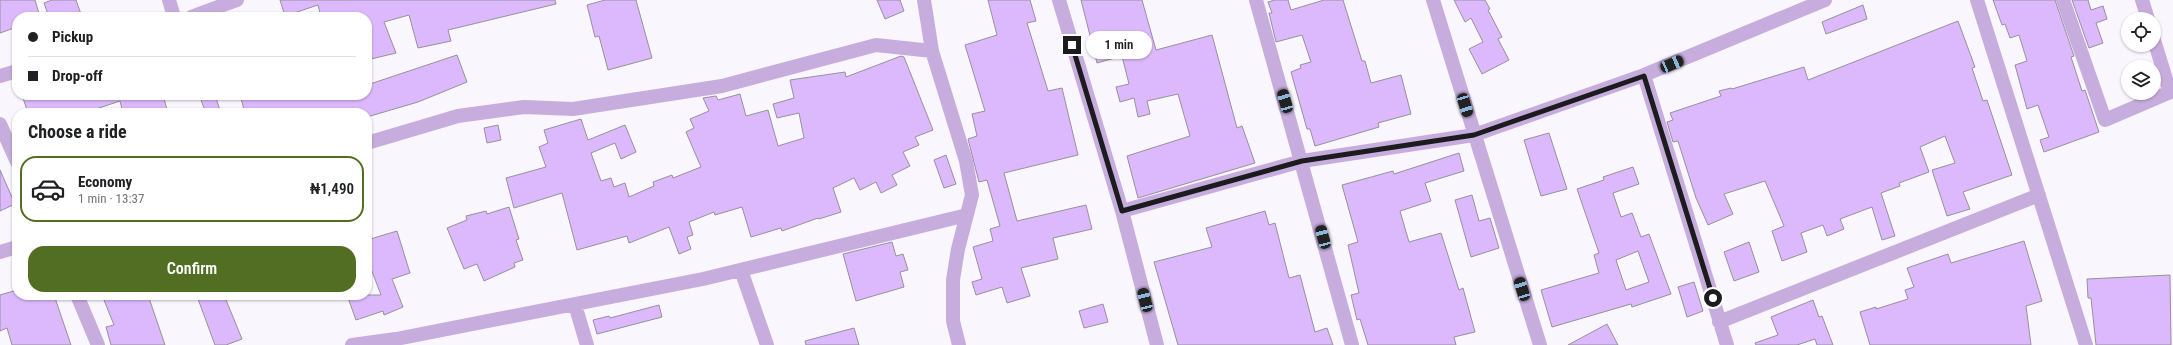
<!DOCTYPE html>
<meta charset="utf-8">
<style>
:root{--surface:#fff;--page:#f2f2f2;--text:#202124;--muted:#757577;--line:#e0e0e0;--accent:#516e23}
body{margin:0;font-family:"Roboto Condensed",sans-serif;background:var(--page);color:var(--text);height:100vh;display:flex;flex-direction:column;font-size:15px;white-space:nowrap}
*{box-sizing:border-box;margin:0}
p{font-size:13px;color:var(--muted)}
.icon{flex:none;width:22px;height:22px;fill:none;stroke:currentColor;stroke-width:2;stroke-linecap:round;stroke-linejoin:round}
.map{position:relative;flex:1;overflow:hidden}
.drawer{position:absolute;left:12px;top:108px;width:360px;height:192px;display:flex;flex-direction:column;background:var(--surface);border-radius:16px;box-shadow:0 1px 3px #0004}
.drawer>*{flex:none}
.banner{position:absolute;left:12px;top:12px;width:360px;height:88px;border-radius:16px;box-shadow:0 1px 3px #0004;display:grid;align-content:center;height:88px;padding:0 16px;background:var(--surface)}
.tools{position:absolute;left:2121px;top:12px;display:grid;gap:8px}
.tools a{display:grid;place-items:center;width:40px;height:40px;border-radius:50%;background:var(--surface);box-shadow:0 1px 3px #0004;font-size:20px}
.end{position:absolute;width:18px;height:18px;margin:-9px;border:5px solid #1c1b1e;background:#fff;box-shadow:0 0 0 2px #fff}
.from{border-radius:50%}
.bubble{position:absolute;height:28px;border-radius:14px;background:var(--surface);box-shadow:0 1px 3px #0004;font-size:13px;font-weight:600;line-height:28px;text-align:center}
.car{position:absolute;width:12px;height:24px;margin:-12px -6px;border-radius:5px;box-shadow:0 0 3px 1px #0007;background:linear-gradient(#222 24%,#8ab4d8 0 40%,#222 0 76%,#8ab4d8 0 86%,#222 0)}
.banner b{display:flex;align-items:center;gap:14px;height:38px;font-size:15px}
.banner b+b{border-top:1px solid var(--line)}
.banner i{width:10px;height:10px;background:var(--text)}
ul{padding:0;list-style:none}
li{display:flex;align-items:center;gap:12px;height:66px;margin:0 8px 6px;padding:0 8px;border:2px solid var(--line);border-radius:16px}
li div{flex:1}
li b{display:block;font-size:15px}
li em{font-style:normal;font-weight:600}
li.selected{border-color:var(--accent)}
li>.icon{width:36px;height:36px;stroke-width:1.5}
h2{padding:0 16px;font-size:18px;line-height:48px}
.action{display:flex;gap:8px;margin-top:auto;padding:8px 16px}
.action a{flex:1;height:46px;border-radius:16px;background:var(--accent);color:#fff;font-size:16px;font-weight:600;line-height:46px;text-align:center}
.map>svg:first-child{display:block}
.building{fill:#dcb8fc;stroke:#96919a;fill-rule:evenodd}
.lines{fill:none;stroke-linecap:round;stroke-linejoin:round}
.street{stroke:#c6addd;stroke-width:14}
.route{stroke:#1c1b1e;stroke-width:5}
</style>
<div class="map">
<svg width="2173" height="345" viewBox="0 0 2173 345">
<rect width="100%" height="100%" fill="#faf6fe"/>
<path class="building" d="M0,0H35L40,17H17V27L0,33Z
M52,0H76L82,17H49L44,3Z
M280,0H555L556,4L448,30L451,41L418,48L409,15L384,22L396,53L367,60V17H321L318,5L285,16Z
M605,0H636L652,58L608,70L599,36L595,37L587,5Z
M877,0H900L904,11L885,19Z
M988,0H1030L1036,21L1027,23L1048,91L1062,88L1078,155L1004,173L1017,221L1086,205L1092,229L1053,238L1058,259L1021,268L1030,296L1007,303L1002,287L976,295L972,282L982,279L973,247L993,241L990,229L1000,226L987,180L979,182L968,139L977,136L972,114L985,111L965,45L997,35Z
M1081,0H1142L1156,50L1212,35L1237,128L1242,126L1255,163L1138,198L1127,156L1190,136L1178,94L1147,101L1150,114L1138,117L1134,98L1120,102L1116,87L1129,84L1122,56L1097,63Z
M1275,0H1288L1291,10L1324,0H1343L1362,61H1365L1371,83L1401,75L1411,114L1378,123L1379,127L1315,146L1310,129H1307L1291,72L1301,68L1300,65L1311,62L1302,35L1276,42L1269,13H1272L1268,2Z
M1454,0H1485L1490,9L1488,10L1502,37L1498,39L1509,60L1482,74L1469,49L1483,42L1471,18L1465,22Z
M1993,0H2055L2074,56L2071,57L2082,91L2085,90L2099,132L2044,152L2040,140L2049,137L2038,105L2027,109L2015,65L2027,61L2019,35L2010,38L2005,24L2002,25Z
M2072,0H2088L2091,10L2103,6L2107,19L2096,23L2103,43L2089,48Z
M1863,5L1867,19L1826,34L1822,22Z
M1958,21L1975,67L1972,68L1983,101L1987,100L2012,175L1963,192L1970,209L1947,216L1932,170L1955,163L1945,136L1920,147L1929,172L1899,183L1900,186L1881,193L1895,236L1882,240L1872,207L1840,219L1844,229L1827,236L1823,225L1801,233L1807,252L1782,261L1772,231L1784,226L1765,181L1724,194L1733,214L1708,225L1696,198L1678,141L1673,142L1667,122L1673,120L1670,113L1721,96L1719,91L1731,88L1732,89L1804,67L1808,80Z
M457,55L467,82L418,102L367,117V113H245L240,95H367V85Z
M901,56L904,57L933,130L915,137L919,145L903,152L910,166L892,175L897,185L881,193L876,182L860,190L854,178L833,188L841,212L819,219L818,218L782,231L781,228L751,237L742,207L715,215L714,212L689,222L693,235L687,237L691,249L679,254L669,227L629,243L627,236L577,250L562,193L514,208L506,178L546,167L539,147L548,143L544,130L581,119L588,140L625,125L636,152L621,159L615,143L591,153L601,181L611,178L614,187L625,183L629,197L654,186L653,182L672,175L673,178L701,167L686,132L694,128L690,119L709,111L703,98L716,96L718,100L740,94L746,116L768,110L778,146L804,138L799,113L777,118L773,104L794,98L790,80L845,72L846,77Z
M22,95H163L168,113H123L120,101L84,113H28Z
M199,95H215L221,113H206Z
M498,125L501,140L487,143L484,128Z
M1549,133L1567,189L1541,196L1524,140Z
M1459,153L1464,171L1425,183L1431,201L1400,211L1409,242L1441,233L1459,290L1463,288L1475,332L1454,337L1456,345H1368L1360,319L1357,320L1351,295L1359,293L1348,245L1358,242L1342,185L1393,171L1394,174Z
M946,155L956,184L944,188L934,160Z
M1633,167L1639,184L1613,193L1621,217L1632,213L1641,237L1649,234L1671,294L1632,307L1631,304L1552,327L1541,290L1599,273L1594,255L1599,253L1577,189L1604,180L1603,177ZM1638,251L1649,282L1626,290L1616,260Z
M0,170L15,204L0,211Z
M1472,195L1479,221L1490,218L1499,248L1471,257L1455,200Z
M509,207L519,239L516,240L523,260L514,263L515,267L484,281L477,264L464,269L447,228L467,220L466,216L486,211L487,214Z
M1265,211L1269,225L1275,223L1289,278L1300,275L1315,332L1327,328L1333,345H1178L1154,262L1212,247L1206,228Z
M397,231L410,273L392,279L403,307L384,315L383,311L356,320L347,295H381L367,258V240Z
M2024,241L2042,301L2026,306L2031,345H1870L1860,312L1876,307V309L1908,299L1905,290L1914,287L1907,268L1948,254L1951,263Z
M892,242L896,256L903,254L908,270L900,272L904,287L856,301L843,254Z
M1749,242L1759,272L1734,281L1724,252Z
M2170,275L2171,345H2096L2091,298H2088L2087,279Z
M1694,282L1703,311L1687,317L1678,287Z
M17,290V295H54L71,345H12L7,328L0,331V295Z
M102,295H148L165,345H111L106,327L114,325Z
M198,295H224L242,339L226,345H215L198,299L200,298Z
M1813,300L1819,317L1822,316L1833,345H1817L1815,339L1797,345H1756L1755,343L1778,335L1771,317Z
M1103,304L1108,322L1084,328L1079,311Z
M659,305L662,317L597,334L593,320L609,316L610,318Z
M1607,324L1618,345H1568Z
M854,328L859,345H806L805,341Z"/>
<g class="lines">
<path class="street" d="M169,0L174,17
M924,0L932,51L966,161L972,195L958,249L953,280V321L959,345
M1059,0L1122,211L1157,345
M1256,0L1352,345
M1433,0L1540,345
M1977,0L2086,345
M2063,0L2105,120L2173,91
M2142,0L2148,19
M191,17L237,0
M2154,40L2170,92
M1644,75L1727,345
M0,76L17,71
M0,124L17,162
M367,143L458,116L524,107L573,109L722,86L876,45L932,51
M1122,211L1302,161L1474,135L1644,75L1825,0
M0,252L17,247
M741,270L767,345
M77,295L98,345
M575,305L587,345
M1719,322L2039,195
M352,345L396,339L703,279L967,215"/>
</g>
<g class="lines">
<path class="route" d="M1072,45L1122,211L1302,161L1474,135L1644,76L1713,298"/>
</g>
</svg>
<div class="tools">
<a><svg class="icon" aria-label="locate" viewBox="0 0 24 24"><circle cx="12" cy="12" r="6"/><path d="M12 2v4M12 18v4M2 12h4M18 12h4"/></svg></a>
<a><svg class="icon" aria-label="layers" viewBox="0 0 24 24"><path d="M12 4l9 5-9 5-9-5zM3 14l9 5 9-5"/></svg></a>
</div>
<i class="end from" style="left:1713px;top:298px"></i>
<i class="end" style="left:1072px;top:45px"></i>
<div class="bubble" style="left:1086px;top:31px;width:66px">1 min</div>
<i class="car" style="left:1672px;top:64px;rotate:67deg"></i>
<i class="car" style="left:1285px;top:101px;rotate:344deg"></i>
<i class="car" style="left:1465px;top:105px;rotate:163deg"></i>
<i class="car" style="left:1323px;top:237px;rotate:345deg"></i>
<i class="car" style="left:1522px;top:289px;rotate:343deg"></i>
<i class="car" style="left:1145px;top:300px;rotate:346deg"></i>
<div class="banner">
<b><i class="from"></i>Pickup</b>
<b><i></i>Drop-off</b>
</div>
<section class="drawer">
<h2>Choose a ride</h2>
<ul>
<li class="selected"><svg class="icon" aria-label="car" viewBox="0 0 24 24"><path d="M5 17H2v-5l4-1 3-4h7l3 4 3 1v5h-3M9 17h6M6 11h13"/><circle cx="7" cy="17" r="2"/><circle cx="17" cy="17" r="2"/></svg><div><b>Economy</b><p>1 min · 13:37</p></div><em>₦1,490</em></li>
</ul>
<div class="action"><a>Confirm</a></div>
</section>
</div>
